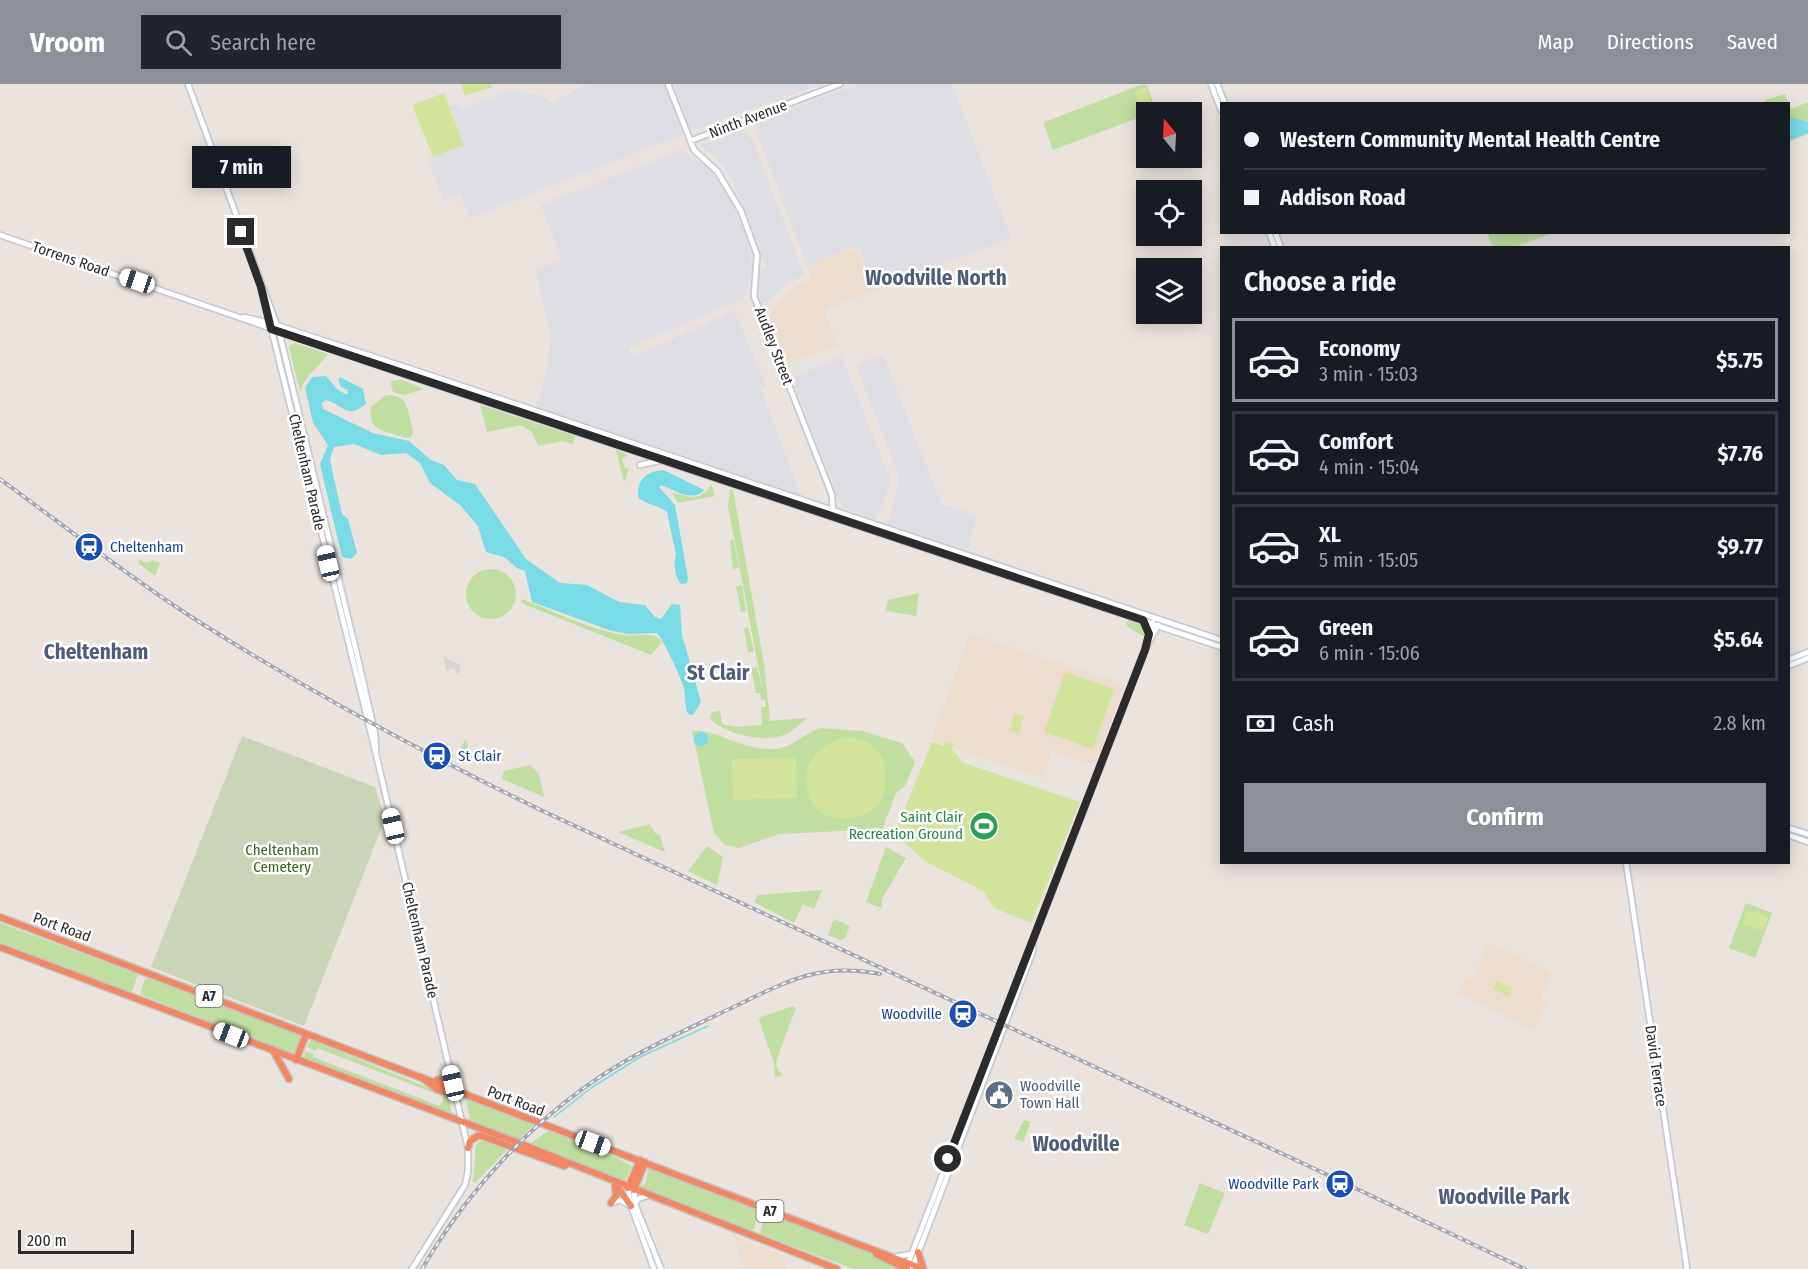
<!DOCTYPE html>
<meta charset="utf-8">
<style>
:root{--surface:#171b24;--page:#20242c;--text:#f1f3f6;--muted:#9ea1a6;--line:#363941;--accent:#8c9099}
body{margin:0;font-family:"Fira Sans Condensed",sans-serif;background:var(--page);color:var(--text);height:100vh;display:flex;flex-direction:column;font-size:22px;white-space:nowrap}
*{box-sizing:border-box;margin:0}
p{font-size:20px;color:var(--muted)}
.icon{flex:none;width:33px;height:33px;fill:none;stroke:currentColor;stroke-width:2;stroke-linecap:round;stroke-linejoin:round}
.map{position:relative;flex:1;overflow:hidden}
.sheet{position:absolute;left:1220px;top:162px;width:570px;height:618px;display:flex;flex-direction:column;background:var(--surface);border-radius:0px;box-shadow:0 3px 15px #0003}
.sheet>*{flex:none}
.top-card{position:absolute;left:1220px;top:18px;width:570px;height:132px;border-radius:0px;box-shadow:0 3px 15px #0003;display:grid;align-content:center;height:132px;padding:0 24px;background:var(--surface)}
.needle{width:39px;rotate:342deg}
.controls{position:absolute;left:1136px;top:18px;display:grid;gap:12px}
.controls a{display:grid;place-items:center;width:66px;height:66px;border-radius:0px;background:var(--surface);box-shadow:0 3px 15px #0003;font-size:30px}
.scale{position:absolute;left:18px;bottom:15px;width:116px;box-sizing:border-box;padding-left:6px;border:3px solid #2b2b2b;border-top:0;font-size:16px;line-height:21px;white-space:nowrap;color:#2b2b2b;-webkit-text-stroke:4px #fff;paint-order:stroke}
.end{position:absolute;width:27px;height:27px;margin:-14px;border:8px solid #2b2b2b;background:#fff;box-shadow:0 0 0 3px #fff}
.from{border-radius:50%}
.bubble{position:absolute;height:42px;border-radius:0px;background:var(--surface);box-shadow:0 3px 15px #0003;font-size:20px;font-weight:700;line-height:42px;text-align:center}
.car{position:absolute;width:18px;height:36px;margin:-18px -9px;border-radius:8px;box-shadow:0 0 4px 2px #0007;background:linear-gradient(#fff 24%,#345 0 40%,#fff 0 76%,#345 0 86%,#fff 0)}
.top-card b{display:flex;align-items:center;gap:21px;height:57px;font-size:22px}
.top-card b+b{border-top:2px solid var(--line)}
.top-card i{width:15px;height:15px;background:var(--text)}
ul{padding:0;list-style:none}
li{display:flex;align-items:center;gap:18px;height:84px;margin:0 12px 9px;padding:0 12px;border:3px solid var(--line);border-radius:0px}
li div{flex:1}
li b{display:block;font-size:22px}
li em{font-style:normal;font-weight:700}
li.on{border-color:var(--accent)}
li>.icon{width:54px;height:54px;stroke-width:1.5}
h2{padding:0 24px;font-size:27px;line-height:72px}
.pay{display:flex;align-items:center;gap:15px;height:66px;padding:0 24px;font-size:22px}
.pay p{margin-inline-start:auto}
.button{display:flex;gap:12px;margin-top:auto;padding:12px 24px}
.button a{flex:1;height:69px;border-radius:0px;background:var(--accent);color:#fff;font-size:24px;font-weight:700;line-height:69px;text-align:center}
header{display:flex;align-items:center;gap:36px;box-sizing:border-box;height:84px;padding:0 30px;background:var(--accent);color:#fff}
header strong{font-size:28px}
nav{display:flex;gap:33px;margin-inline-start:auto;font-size:21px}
.search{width:420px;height:54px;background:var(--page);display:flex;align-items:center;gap:15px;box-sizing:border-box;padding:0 21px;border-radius:0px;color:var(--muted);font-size:22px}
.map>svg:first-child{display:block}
.industrial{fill:#dfdee4}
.education{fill:#ecddcf}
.green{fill:#bfde9f}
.cemetery{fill:#cad4b6}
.pitch{fill:#d2e49b}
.plaza{fill:#d8d4d0}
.water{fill:#79dbe5}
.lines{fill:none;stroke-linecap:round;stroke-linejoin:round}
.stream{stroke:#79dbe5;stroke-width:1.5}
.secondary-casing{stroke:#c6cbd3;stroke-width:8}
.highway-casing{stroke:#c4c4c4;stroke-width:9}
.secondary{stroke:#fff;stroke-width:4.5}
.highway{stroke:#f18863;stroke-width:6}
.rail-casing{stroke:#a1a7b3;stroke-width:4}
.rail{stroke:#fff;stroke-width:1.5;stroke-dasharray:4.5;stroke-linecap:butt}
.route{stroke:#2b2b2b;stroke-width:8}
.labels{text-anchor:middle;stroke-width:5;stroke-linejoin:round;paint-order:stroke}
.shield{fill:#fff;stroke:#6b6b6b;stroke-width:1.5}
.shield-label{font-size:14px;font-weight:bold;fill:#2b2b2b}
.street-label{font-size:15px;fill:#2b2b2b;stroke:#fff}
.transit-label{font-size:15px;fill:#164399;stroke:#fff;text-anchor:start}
.leisure-label{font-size:15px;fill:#27864d;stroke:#fff;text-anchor:end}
.park-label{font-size:15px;fill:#396220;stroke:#fff}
.service-label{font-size:15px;fill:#4e5e75;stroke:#fff;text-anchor:start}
.district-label{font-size:21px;font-weight:bold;fill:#4e5d78;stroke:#fff}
</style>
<header>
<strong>Vroom</strong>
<div class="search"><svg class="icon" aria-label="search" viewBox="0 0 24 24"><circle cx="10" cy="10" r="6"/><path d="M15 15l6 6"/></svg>Search here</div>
<nav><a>Map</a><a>Directions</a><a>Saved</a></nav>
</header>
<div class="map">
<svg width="1808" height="1185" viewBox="0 0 1808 1185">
<rect width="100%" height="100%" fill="#ebe3de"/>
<path class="industrial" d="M586,0H664L683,50L470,134L460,110L444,117L427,75L464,60L450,23L460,20L462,25L511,6L542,12L553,19Z
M674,0H821L691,47Z
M857,0H952L1011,154L873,207L858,161L807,182L754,40Z
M741,44L753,57L804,191L786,200L769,217L762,219L757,205L759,187L766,183L732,94L715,72L701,63V59Z
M681,66L704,80L713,89L738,129L749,163L752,182L749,199L744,214L629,264L631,272H636L734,226L766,302L761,305L801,412L538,323L537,320L548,280L550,251L536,186L562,175L541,121Z
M883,270L941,420L977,431L968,465L888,441L900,395L856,281Z
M841,272L891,397L876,436L842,423L792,294Z"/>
<path class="education" d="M856,164L872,208L828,224L825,228L837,261L788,280L770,235L774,223L795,202L812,196L807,182Z
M970,550L1125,600L1095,681L1052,668L1042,694L931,656Z
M1489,859L1552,889L1540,916L1547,919L1534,946L1458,909L1466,893L1473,896Z
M733,1151L783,1172L787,1185H744Z"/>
<path class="green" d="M1143,0L1147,2L1156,27L1146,28V31L1053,66L1044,41L1045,38Z
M1785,10L1791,25L1808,18V50L1788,58V20L1766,19L1765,16Z
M1487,149H1553L1514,163H1493Z
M294,259L328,270C318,283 305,292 300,308L289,263Z
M402,296L424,305L404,311L393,308L390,297Z
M386,311C403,310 408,320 410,335C411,343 416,344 411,353C404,355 403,353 397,351C381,346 367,344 371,323Z
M480,321L575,352L573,360L563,357L538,362L532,348L521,341L487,348Z
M616,366L628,371L622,375L625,384L629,385L624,398Z
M711,400L715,412L678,419L672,409C689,412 701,419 711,400Z
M730,405L733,406L764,580L770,637L807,634C800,640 792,648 784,651C764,659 723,650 710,634L712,628L720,627L722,640L737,643L762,641L761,623H766L767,638L765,615L761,616L760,609H756L751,584L757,583L764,613L728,422Z
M733,455L739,484L733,485L730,456Z
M139,475L146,479L153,476L160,479L155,492L139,480Z
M466 510a25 25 0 1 1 50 0a25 25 0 1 1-50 0Z
M742,501L746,527L741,528L736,502Z
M919,509L916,532L886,527L888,516Z
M522,515C555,528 589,545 623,551C636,553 654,546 662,558L651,571L521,519Z
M1128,534C1140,538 1146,539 1145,553L1126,542Z
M747,539L754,567L748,568L744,544L748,543Z
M821,644L862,647L902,659L915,678L905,702L896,709L880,751L863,746L779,750L739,764L725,761L714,749L692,647C713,644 744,667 774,665C793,664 803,649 821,644Z
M466,655L471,680L458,668Z
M530,681L539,690L544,713L502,695L504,687Z
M650,740L655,749L660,751L665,768L618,748Z
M707,762L723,773L717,801L688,787Z
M886,763L906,774L882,815V824L866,818Z
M822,806L814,825L803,820L794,839L754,818L758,811Z
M1746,819L1772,829L1755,874L1729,864Z
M834,835L850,842L845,854L840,856L828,851Z
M0,839L138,890L133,906L129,908L0,858Z
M149,894L299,951L301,956L296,969L293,971L140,910L145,895Z
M793,922L796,924L776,977L777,984L783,992L775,993L774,979L759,936L761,933Z
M311,956L449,1012L452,1031L377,1004L304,973L305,967L314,970L313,973L440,1022L443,1016L442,1012L317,964L316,967L307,963Z
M466,1015L534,1041L519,1055L470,1036Z
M1024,1036L1031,1038L1023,1058L1014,1055Z
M548,1047L602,1066L632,1082L626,1095L621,1096L531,1059Z
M482,1057L507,1066L475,1099L473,1098L476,1060Z
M648,1085L759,1126L754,1145L750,1146L640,1104L646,1098Z
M1200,1099L1225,1109L1208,1150L1184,1141Z
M769,1130L864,1167L902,1185H854L760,1150L764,1131Z"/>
<path class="cemetery" d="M242,652L375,703L385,735L304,942L151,883Z"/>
<path class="pitch" d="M461,0H491L492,3L465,12Z
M1145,3L1153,24L1143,28L1135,8Z
M444,9L464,61L433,73L412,21Z
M1065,588L1114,605L1093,665L1044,648Z
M1015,629L1024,632L1019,649L1010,646Z
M849,653C857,655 868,656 874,663C889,676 890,708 876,722C856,742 817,739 809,711C799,680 820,657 849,653Z
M932,658L944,662L945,658L954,661L952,665L964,679L1080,718L1031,839L994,824L983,807L923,776L904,758L893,753Z
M796,674L797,714L733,716L732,675Z
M1747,827L1754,829L1755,827L1768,834L1763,847L1743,840Z
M1497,897L1512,904L1508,912L1494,905Z"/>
<path class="plaza" d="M444,571L447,575L461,581L458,592L454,585L446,586Z"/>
<path class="water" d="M1788,32L1808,38V49L1788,57Z
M326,292L337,305L347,311L348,306L341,303L338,296L340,293L363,305L366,320C346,336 344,321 326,316L322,319L323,325L373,349L409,357L431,376L444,381L457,396L475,400L526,475L560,499L587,501L619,518L645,521L655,533L661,535L672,520L680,521L682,551L701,618L693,631L688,630C684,621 686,610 683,601C679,590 664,557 657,549L628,550L609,546L532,518L525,487L517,484L504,473L486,468L478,442L460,421L430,399L420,379L406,369L381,371L354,360L334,363L330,375L332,386L342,430L348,435L357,469L351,475L342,473L320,380L328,361L313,339L305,304L312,293Z
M664,386L704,406C693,419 674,406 661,401L659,403L675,421L688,494L687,499L681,500C675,493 673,479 676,471L667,428C658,420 647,422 638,413C637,395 647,387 664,386Z
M694 655a7 7 0 1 1 14 0a7 7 0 1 1-14 0Z"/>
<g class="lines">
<path class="stream" d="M591,1004L640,973L708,942
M583,1010L590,1005
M554,1033L582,1011"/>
<g class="secondary-casing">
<path id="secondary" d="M188,0L279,247L358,575L375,650L376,670
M668,0L694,66L717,87L741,127L757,171L754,212L832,411L833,428
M1211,0L1221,26
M1217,0L1225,20
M690,57L840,0
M1269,148L1275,164
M1275,148L1281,164
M0,151L412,293L1221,563
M261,203L376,670L468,1064V1087L465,1101L412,1185
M244,233L270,239L414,286L1221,556
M640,381L658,377
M1145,566L1158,541
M1788,576L1808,568
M1788,582L1808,574
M1788,744L1808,750
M1788,751L1808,758
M1626,778L1687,1185
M628,1104L631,1122L654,1185
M634,1106L635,1120L661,1185
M612,1119L620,1116L629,1121
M635,1120L638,1115L649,1111
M895,1173L911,1170
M907,1182L1102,679L1145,566L1153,538
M912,1185L1033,867V861"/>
</g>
<g class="highway-casing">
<path id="highway" d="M0,833L923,1185
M0,863L519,1059L837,1185
M274,968L289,995
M296,976L306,950
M421,993L438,1006L457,1012
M437,996L444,995L450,984
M468,1064L470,1057L479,1051L564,1082L569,1079
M616,1101L631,1122
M628,1104L640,1076
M634,1106L645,1078
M611,1119L616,1112L615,1101
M918,1168L923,1184
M876,1170L907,1185"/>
</g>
<use href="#secondary" class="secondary"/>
<use href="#highway" class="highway"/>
<g class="rail-casing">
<path id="rail" d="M0,395C67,444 133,496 204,541C315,611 429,672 547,729L1315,1085L1525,1185
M422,1185C471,1101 542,1025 627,976C659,958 692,943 725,927C781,901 816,877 880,890"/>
</g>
<use href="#rail" class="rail"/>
</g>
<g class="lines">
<path class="route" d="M241,148L261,203L271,245L1143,536L1149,550L1145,566L948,1075"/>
</g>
<defs>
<g id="station-disc" transform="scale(1.5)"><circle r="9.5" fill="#1a4fb4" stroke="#fff"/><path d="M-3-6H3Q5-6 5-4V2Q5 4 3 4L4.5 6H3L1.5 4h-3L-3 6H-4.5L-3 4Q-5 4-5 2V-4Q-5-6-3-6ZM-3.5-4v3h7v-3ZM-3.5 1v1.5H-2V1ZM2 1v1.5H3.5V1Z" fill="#fff"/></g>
<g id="stadium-disc" transform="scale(1.5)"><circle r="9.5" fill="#2e9e5b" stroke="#fff"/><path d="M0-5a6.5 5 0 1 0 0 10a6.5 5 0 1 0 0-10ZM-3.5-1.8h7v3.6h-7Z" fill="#fff"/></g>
<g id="civic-disc" transform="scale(1.5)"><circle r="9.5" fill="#5c6f8a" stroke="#fff"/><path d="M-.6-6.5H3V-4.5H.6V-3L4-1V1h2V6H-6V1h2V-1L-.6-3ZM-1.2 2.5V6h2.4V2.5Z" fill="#fff"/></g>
</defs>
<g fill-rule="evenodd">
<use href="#station-disc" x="89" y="463"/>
<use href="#station-disc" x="437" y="672"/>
<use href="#stadium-disc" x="984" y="742"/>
<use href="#station-disc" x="963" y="930"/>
<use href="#civic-disc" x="999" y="1011"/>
<use href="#station-disc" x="1340" y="1100"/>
</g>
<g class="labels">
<g class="shield">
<rect x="195.5" y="901" width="27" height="22" rx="4.5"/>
<rect x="756.5" y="1116" width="27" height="22" rx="4.5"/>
</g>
<g class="shield-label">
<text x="209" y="917">A7</text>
<text x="770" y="1132">A7</text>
</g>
<g class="street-label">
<text transform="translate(748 35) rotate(-21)" y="5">Ninth Avenue</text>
<text transform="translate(71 175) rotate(19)" y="5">Torrens Road</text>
<text transform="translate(774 262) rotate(69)" y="5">Audley Street</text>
<text transform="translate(307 388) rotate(77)" y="5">Cheltenham Parade</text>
<text transform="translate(62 843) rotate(20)" y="5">Port Road</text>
<text transform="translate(420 856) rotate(77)" y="5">Cheltenham Parade</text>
<text transform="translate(1656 982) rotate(82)" y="5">David Terrace</text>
<text transform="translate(516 1017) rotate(21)" y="5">Port Road</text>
</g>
<g class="transit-label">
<text x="110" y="468">Cheltenham</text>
<text x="458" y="677">St Clair</text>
<text x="942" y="935" text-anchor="end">Woodville</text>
<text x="1319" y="1105" text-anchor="end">Woodville Park</text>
</g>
<g class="leisure-label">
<text x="963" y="738">Saint Clair<tspan x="963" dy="17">Recreation Ground</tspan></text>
</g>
<g class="park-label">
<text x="282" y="771">Cheltenham<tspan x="282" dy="17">Cemetery</tspan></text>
</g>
<g class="service-label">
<text x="1020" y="1007">Woodville<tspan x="1020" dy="17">Town Hall</tspan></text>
</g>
<g class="district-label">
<text x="936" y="201">Woodville North</text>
<text x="96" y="575">Cheltenham</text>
<text x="718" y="596">St Clair</text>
<text x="1076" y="1067">Woodville</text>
<text x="1504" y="1120">Woodville Park</text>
</g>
</g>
</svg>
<div class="controls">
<a><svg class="needle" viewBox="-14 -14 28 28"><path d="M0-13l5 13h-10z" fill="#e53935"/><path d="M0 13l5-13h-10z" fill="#9ea1a6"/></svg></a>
<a><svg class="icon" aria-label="locate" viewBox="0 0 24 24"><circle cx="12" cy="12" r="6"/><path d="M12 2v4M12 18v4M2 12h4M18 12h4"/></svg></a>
<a><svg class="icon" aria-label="layers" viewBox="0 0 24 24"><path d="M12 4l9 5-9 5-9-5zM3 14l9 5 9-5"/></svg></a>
</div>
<div class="scale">200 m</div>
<i class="end from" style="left:948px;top:1075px"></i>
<i class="end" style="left:241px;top:148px"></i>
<div class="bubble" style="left:192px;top:62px;width:99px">7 min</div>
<i class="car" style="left:137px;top:197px;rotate:289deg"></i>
<i class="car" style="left:328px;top:479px;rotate:347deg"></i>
<i class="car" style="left:393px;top:742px;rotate:347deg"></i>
<i class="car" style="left:231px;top:951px;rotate:291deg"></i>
<i class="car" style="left:453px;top:999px;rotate:347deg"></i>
<i class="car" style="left:593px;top:1059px;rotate:110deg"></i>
<div class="top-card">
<b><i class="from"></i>Western Community Mental Health Centre</b>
<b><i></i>Addison Road</b>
</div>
<section class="sheet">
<h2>Choose a ride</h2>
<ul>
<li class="on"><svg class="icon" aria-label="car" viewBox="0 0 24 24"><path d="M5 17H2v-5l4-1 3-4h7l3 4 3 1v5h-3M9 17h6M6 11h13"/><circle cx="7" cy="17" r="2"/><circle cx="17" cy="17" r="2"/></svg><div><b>Economy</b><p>3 min · 15:03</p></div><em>$5.75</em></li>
<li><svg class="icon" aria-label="car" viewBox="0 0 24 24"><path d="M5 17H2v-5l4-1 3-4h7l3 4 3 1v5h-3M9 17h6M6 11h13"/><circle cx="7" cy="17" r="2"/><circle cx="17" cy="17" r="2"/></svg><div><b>Comfort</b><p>4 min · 15:04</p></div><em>$7.76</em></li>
<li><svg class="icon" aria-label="car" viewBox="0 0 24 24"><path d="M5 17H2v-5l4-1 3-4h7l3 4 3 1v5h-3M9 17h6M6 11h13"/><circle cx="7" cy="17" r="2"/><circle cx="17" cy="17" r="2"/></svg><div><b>XL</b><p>5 min · 15:05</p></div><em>$9.77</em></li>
<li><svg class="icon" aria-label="car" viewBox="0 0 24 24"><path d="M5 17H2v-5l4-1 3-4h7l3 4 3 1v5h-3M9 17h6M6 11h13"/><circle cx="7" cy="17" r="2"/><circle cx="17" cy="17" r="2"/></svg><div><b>Green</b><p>6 min · 15:06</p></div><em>$5.64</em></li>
</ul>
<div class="pay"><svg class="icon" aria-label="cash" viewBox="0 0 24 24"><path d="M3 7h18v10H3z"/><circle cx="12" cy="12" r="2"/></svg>Cash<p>2.8 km</p></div>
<div class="button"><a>Confirm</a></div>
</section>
</div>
